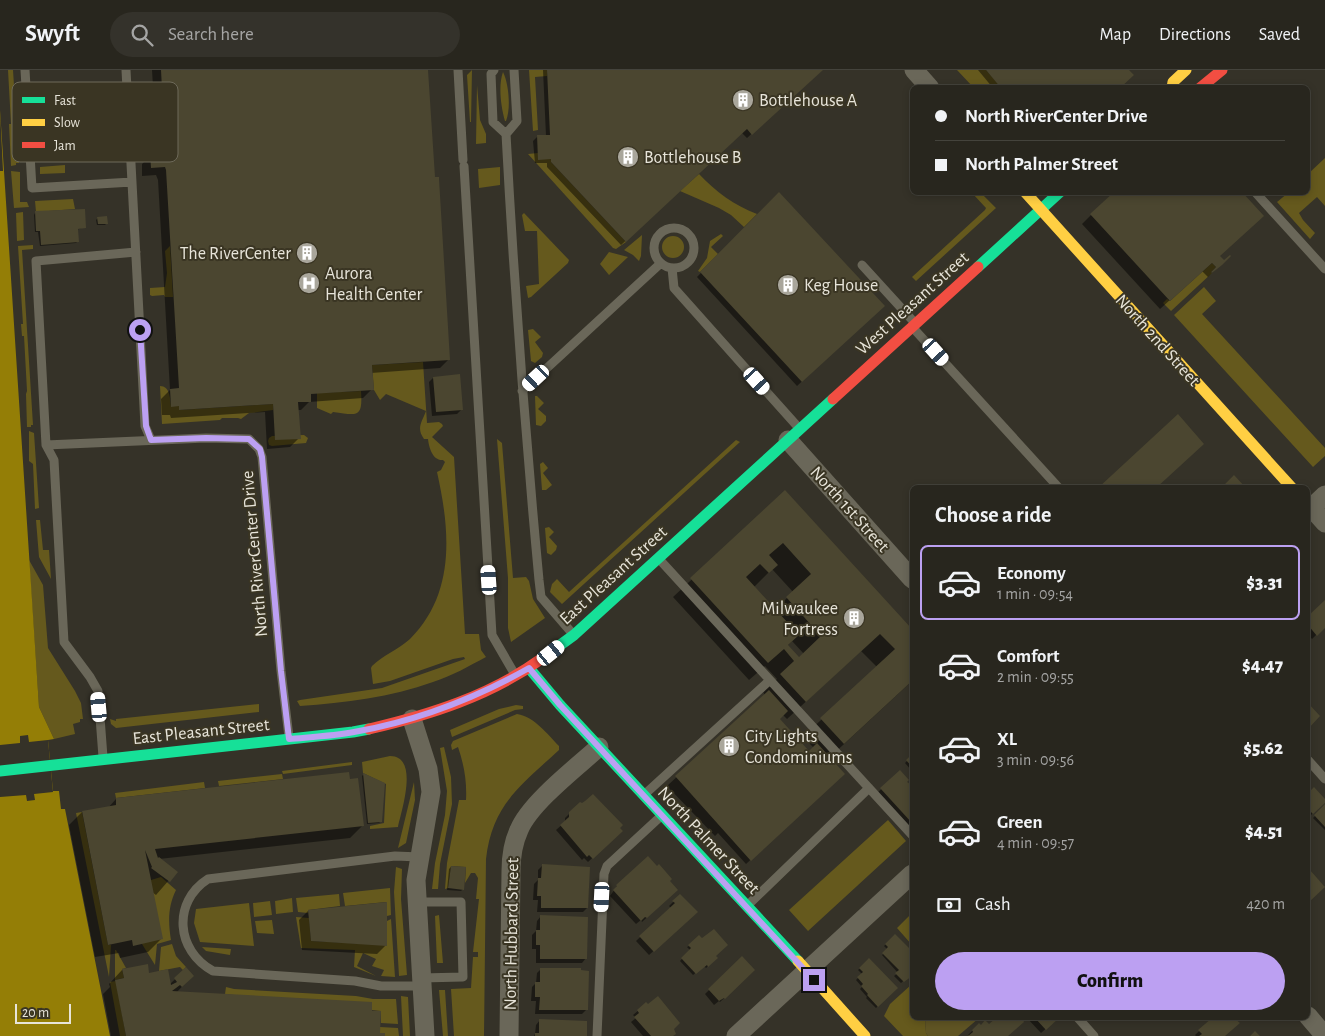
<!DOCTYPE html>
<meta charset="utf-8">
<style>
:root{--surface:#28261e;--page:#34322b;--text:#f1f3f6;--muted:#a5a5a4;--line:#44433c;--accent:#bca0f2}
body{margin:0;font-family:"Alegreya Sans",sans-serif;background:var(--page);color:var(--text);height:100vh;display:flex;flex-direction:column;font-size:19px;white-space:nowrap}
*{box-sizing:border-box;margin:0}
p{font-size:16px;color:var(--muted)}
.icon{flex:none;width:28px;height:28px;fill:none;stroke:currentColor;stroke-width:2;stroke-linecap:round;stroke-linejoin:round}
.map{position:relative;flex:1;overflow:hidden}
.panel{position:absolute;left:910px;top:415px;width:400px;height:535px;display:flex;flex-direction:column;background:var(--surface);border-radius:8px;box-shadow:0 2px 8px #0003,0 0 0 1px var(--line)}
.panel>*{flex:none}
.banner{position:absolute;left:910px;top:15px;width:400px;height:110px;border-radius:8px;box-shadow:0 2px 8px #0003,0 0 0 1px var(--line);display:grid;align-content:center;height:110px;padding:0 25px;background:var(--surface)}
.scale{position:absolute;left:15px;bottom:12px;width:56px;box-sizing:border-box;padding-left:5px;border:2px solid #e7e4d9;border-top:0;font-size:14px;line-height:18px;white-space:nowrap;color:#e7e4d9;-webkit-text-stroke:4px #3a3523;paint-order:stroke}
.end{position:absolute;width:22px;height:22px;margin:-11px;border:6px solid #bca0f2;background:#111;box-shadow:0 0 0 2px #111}
.from{border-radius:50%}
.car{position:absolute;width:15px;height:30px;margin:-15px -8px;border-radius:6px;box-shadow:0 0 4px 1px #0007;background:linear-gradient(#fff 24%,#345 0 40%,#fff 0 76%,#345 0 86%,#fff 0)}
.banner b{display:flex;align-items:center;gap:18px;height:48px;font-size:19px}
.banner b+b{border-top:1px solid var(--line)}
.banner i{width:12px;height:12px;background:var(--text)}
ul{padding:0;list-style:none}
li{display:flex;align-items:center;gap:15px;height:75px;margin:0 10px 8px;padding:0 15px;border:2px solid transparent;border-radius:8px}
li div{flex:1}
li b{display:block;font-size:19px}
li em{font-style:normal;font-weight:800}
li.current{border-color:var(--accent)}
li>.icon{width:45px;height:45px;stroke-width:1.5}
h2{padding:0 25px;font-size:22px;line-height:60px}
.pay{display:flex;align-items:center;gap:12px;height:55px;padding:0 25px;font-size:19px}
.pay p{margin-inline-start:auto}
.button{display:flex;gap:10px;margin-top:auto;padding:10px 25px}
.button a{flex:1;height:58px;border-radius:30px;background:var(--accent);color:#111;font-size:20px;font-weight:800;line-height:58px;text-align:center}
header{display:flex;align-items:center;gap:30px;box-sizing:border-box;height:70px;padding:0 25px;background:var(--surface);border-bottom:1px solid var(--line)}
header strong{font-size:24px}
nav{display:flex;gap:28px;margin-inline-start:auto;font-size:18px}
.search{width:350px;height:45px;background:var(--page);display:flex;align-items:center;gap:12px;box-sizing:border-box;padding:0 18px;border-radius:28px;color:var(--muted);font-size:19px}
.map>svg:first-child{display:block}
.green{fill:#65591d}
.forest{fill:#605524}
.water{fill:#947e06}
.pier{fill:#353228}
.shadow{fill:#0007;fill-rule:evenodd}
.building{fill:#4b4630;fill-rule:evenodd}
.lines{fill:none;stroke-linecap:round;stroke-linejoin:round}
.lane{stroke:#6a6759;stroke-width:9}
.street{stroke:#6a6759;stroke-width:19}
.fast{stroke:#16e098;stroke-width:11}
.slow{stroke:#ffcf43;stroke-width:11}
.jam{stroke:#f24e42;stroke-width:11}
.route{stroke:#bca0f2;stroke-width:6}
.labels{text-anchor:middle;stroke-width:4;stroke-linejoin:round;paint-order:stroke}
.poi-label{font-size:18px;fill:#e7e4d9;stroke:#3a3523;text-anchor:start}
.street-label{font-size:18px;fill:#e7e4d9;stroke:#3a3523}
.key{fill:#3a3523;stroke:#6e6a5a;stroke-width:1}
.key-label{font-size:14px;fill:#e7e4d9}
</style>
<header>
<strong>Swyft</strong>
<div class="search"><svg class="icon" aria-label="search" viewBox="0 0 24 24"><circle cx="10" cy="10" r="6"/><path d="M15 15l6 6"/></svg>Search here</div>
<nav><a>Map</a><a>Directions</a><a>Saved</a></nav>
</header>
<div class="map">
<svg width="1325" height="966" viewBox="0 0 1325 966">
<rect width="100%" height="100%" fill="#353228"/>
<path class="green" d="M8,0H13L19,93H16V95L11,96L9,54H11Z
M472,0L471,52H470L467,5Z
M529,0H547V6L535,7L538,60L533,61Z
M957,0H986L1001,17H973Z
M503,2C509,14 511,39 506,51H505C501,37 498,16 503,2Z
M477,15L480,50L486,64V73L476,74Z
M538,83L539,89H551V92L626,172L616,179L613,178L528,84Z
M1325,88V136L1317,127L1299,143L1303,150L1315,163L1310,169L1277,132L1288,123L1308,122V104Z
M65,95V103L40,104V97Z
M500,97V115L479,118L478,99Z
M11,101L20,102V132H27L29,137L14,138Z
M699,104C716,122 734,135 757,144L744,157L731,145L719,138L680,121Z
M972,123H981L996,138L916,211L912,207L985,140L986,138Z
M73,129L75,139L36,142L35,131Z
M23,142L24,170L17,171L16,143Z
M524,143L569,190L568,193L531,227L528,228L526,216L539,214L537,161H525L522,145Z
M721,164L723,166L711,177L718,184L700,202L698,201L707,188L710,171Z
M642,165L641,186L639,191L633,185L624,180Z
M662 177a11 11 0 1 1 22 0a11 11 0 1 1-22 0Z
M33,175V179L22,180L33,355H31V357H27L26,324L27,321L24,266H22L21,254H23L18,176Z
M170,176L173,227H165L164,225L152,226L150,225V218L165,217L167,203L165,181Z
M609,182L628,187L609,205L600,194Z
M1212,193L1216,197L1211,202L1212,203L1171,241L1163,233L1167,229L1170,231Z
M1204,217L1216,231L1202,244L1325,378V386L1313,397L1174,245Z
M533,259L541,267L535,272L543,283L542,287L535,293L531,291L528,260Z
M423,292L427,353L439,352L442,354L443,356L432,367L454,387L465,564H479L481,580L486,587C469,596 452,606 433,612C391,627 345,633 300,636L297,631L300,630L382,618L465,589L464,587L453,589L390,611L373,614L371,598L372,596C383,585 398,580 410,569C456,523 450,460 437,402L441,400L445,392L443,390C433,391 429,378 428,369H424C416,358 422,352 426,341L386,324L380,330L374,320L372,295Z
M160,316C170,316 170,328 171,336H179L180,340L273,334V340L249,343L241,349L238,348H222L220,350L162,354Z
M361,321C363,349 357,345 333,342L331,344L317,338V323Z
M535,326H537L544,333L538,339L546,346V351L541,356L536,355Z
M29,361L34,363L39,438L35,439L33,394L29,391Z
M304,365L308,368L306,373L272,376L269,375L268,371L269,368L272,366Z
M497,369L502,373L513,508L526,507L529,511L533,529L545,548L511,572L508,558V508Z
M736,370L740,372L562,534L550,522L552,514L557,509L569,522Z
M543,392L548,398L543,403L552,415L546,420H542L540,394Z
M40,450L43,480H49L51,509L39,487L36,450Z
M549,457L554,462L549,467L557,476L556,480L551,485L547,483L545,458Z
M29,490L43,515L48,578L75,621L81,633L83,649H80V652L73,654L75,664L54,669L39,637Z
M259,634V642L116,658L111,654L110,649L116,651V649Z
M516,635L523,636V639L515,640L452,667L450,660L499,639Z
M517,644C535,647 547,664 559,676V680C521,715 492,735 486,789L484,966H454L451,919L471,918L473,887H478V882H473L479,829H476L478,808L475,803H471L465,813L466,797L451,796L448,818L445,819L447,793L459,730H466C467,711 464,695 458,677L452,680L451,675L453,671Z
M444,677L451,707L452,734L440,794L438,819H432L435,793L445,745L447,721L440,678Z
M390,686C420,686 401,742 398,757L370,759V756L384,753L386,714L363,703L362,692Z
M352,692V695L283,704L282,701Z
M282,704L283,709L219,716L218,711Z
M204,712L205,718L116,728L115,723Z
M414,712L415,730L406,773L398,778Z
M82,742L108,875H111L109,907L76,743Z
M888,750L906,771L808,861L789,840Z
M396,797L402,799L401,829L407,905L399,906L394,822Z
M161,807L176,820C168,836 168,852 171,870L157,874L155,895L142,874L151,810Z
M390,818L391,845L387,846L386,832L345,836L343,823Z
M339,824L340,836L308,840V843L298,842L296,828Z
M292,828L293,842L276,844L275,831Z
M270,831L272,845L254,847L253,833Z
M249,833L254,876L200,872L194,853L196,839Z
M912,843V875L897,858Z
M439,845L443,893H437L435,846Z
M296,847L309,848L311,871L387,875V851L391,849L395,907L381,906L384,900L372,896L376,889L363,883L357,896L376,906L354,897L355,880L301,878Z
M272,850L274,864L257,863L255,851Z
M172,874L176,886L186,897L183,900L180,897L159,901L161,877Z
M202,877L231,879L230,885L206,881Z
M115,880H116L126,898L122,899L124,908L115,910Z
M116,911L126,966H120L110,912Z
M912,914V948L921,949L925,948L926,963L928,966H903L884,946L890,934Z
M226,917L234,919L356,926L373,929H396L398,954L381,953V941L225,924Z
M439,920H445L448,966H443Z
M401,926L408,927L410,966H403Z
M380,957L398,958L399,966H385V963H380Z"/>
<path class="forest" d="M925,948H979L958,966H928L926,963Z"/>
<path class="water" d="M0,40L39,637L54,669L48,670L53,721H59L61,739H65L110,966H0Z"/>
<path class="pier" d="M0,40L3,101H0Z
M28,665L29,672L48,670L53,722L34,724L35,730L27,731L26,725L0,727V675L20,673V666Z"/>
<path class="shadow" d="M152,0H427L434,109L449,289L440,298L371,303L372,319L363,328L309,332L301,340H297L299,368L290,377L267,379L265,342L171,348L170,345H162L161,329L170,320L158,110L156,105L142,106V94L151,85L157,84Z
M543,0H822L747,68L742,63L621,175L547,97V93H535L533,71L538,66H546Z
M978,0H1127L1119,18H993Z
M779,123L883,236L797,316L697,207Z
M35,143L85,157L76,160L77,172L76,173L40,176L38,162H35L34,145Z
M1091,145L1219,186L1224,191L1208,207L1202,201L1160,239L1082,154Z
M98,148L107,153L105,155H97L96,150Z
M433,308L462,339L457,344L432,346L429,312Z
M785,422L912,561V611L829,688L844,704L746,794L718,763L715,766L667,716L765,625L763,622L777,609L765,596L749,610L673,527ZM772,499L793,522L775,540L754,517ZM792,571L804,584L798,588L787,576ZM861,581L877,597L803,667L814,678L801,690L778,649L783,645L787,649Z
M1325,531V556L1312,569L1308,564V547Z
M912,686V701L905,693Z
M900,702L905,712L912,717V755L909,758L877,723Z
M363,705L384,714L381,751L379,753L367,754L362,706Z
M349,710L363,755L350,768L159,789L176,802L156,825L152,822L161,869L148,882L120,888L119,883L95,887L69,755L82,742L108,738L116,729Z
M1314,719L1325,731L1311,745L1308,742V725Z
M580,733L621,761L588,792L584,788L582,790L556,760L565,752V748Z
M1325,736V760L1313,748Z
M542,796L587,838L583,842H537L538,830H533L534,814L538,810V800Z
M451,797L463,819L461,821L447,820L449,799Z
M1309,801L1324,816L1308,832V802Z
M668,811L676,820L642,852L641,850L636,854L610,826L617,816Z
M680,825L697,842L649,885L636,871L671,838L669,836Z
M308,841L386,875L377,884L302,880L299,850Z
M541,846L586,888L582,893H536V879H532V865L536,861L537,851Z
M895,866L912,884V903L901,913L894,906L898,903L882,885L888,880L884,876Z
M689,876L715,886L717,888L706,898L704,896L693,905L680,891L690,880L687,877Z
M742,888L754,900L720,932L719,931L714,935L705,924Z
M869,890L896,918L876,938L866,928L867,927L860,919L862,917L856,910L862,904L858,900Z
M147,896L148,904L170,914L186,899L192,906L176,923L371,942L378,964L383,966H111L103,924L110,917L109,914L122,900Z
M541,899L586,940L582,944H535L536,931H531L532,917L536,913L537,903Z
M646,934L672,959L671,966H643L631,952L636,948L633,945Z
M998,948H1024L1007,966L968,965L979,954L981,956H988Z
M1027,948H1058L1041,963Z
M1213,948H1233L1238,953L1224,966H1196L1195,965Z
M540,950L586,966H534L535,964L536,955Z"/>
<path class="building" d="M161,0H428L435,107H439V109L450,290L372,295L374,320L311,324V332H298L301,369L275,370L273,334L179,340V336L171,337L170,319L179,318L166,100L165,97L151,98L150,83L164,82V77H165Z
M547,0H823L752,65L747,59L626,172L551,92V89L538,90L537,65H550Z
M986,0H1129L1134,5L1120,18H1001Z
M779,122L885,236L802,312L700,202Z
M1114,122H1242L1264,146L1220,186L1224,190L1230,185L1231,186L1222,195L1212,203L1211,202L1216,197L1212,193L1170,231L1090,144Z
M85,139L86,158L78,159L79,172L41,175L40,161H36L35,141Z
M107,146L108,154H98L97,147Z
M460,304L463,340L436,342L433,307Z
M1178,344L1204,374L1156,418H1098Z
M1234,405L1246,418H1221Z
M785,420L912,559V611L844,674L820,648L895,579L880,564L806,632L780,604L794,591L784,579L768,593L690,508ZM783,473L811,504L786,527L821,566L799,587L788,575L799,565L746,507L760,494L769,503L778,495L769,485Z
M1325,530V558L1317,566L1308,555V546Z
M769,620L788,641L780,649L809,681L817,673L845,704L751,791L675,706Z
M1308,633L1320,646L1308,659Z
M912,684V697L906,690Z
M900,700L909,710L907,712L912,715V753L880,718Z
M349,702L350,709L358,708L364,756L155,779L158,788L159,787L178,802L170,812L151,798L152,797L145,780L163,869L133,876L132,870L108,875L82,741L116,735V728Z
M363,703L385,713L382,752L368,753Z
M1314,717L1325,729V733L1313,744L1308,739V723Z
M593,724L623,755L620,758L623,761L593,789L589,785L587,787L560,755L569,747V742L580,732L582,733L585,731Z
M1325,734V757L1314,745Z
M648,786L657,796L659,794L672,809L670,811L678,820L647,848L645,847L641,851L613,820L617,816L616,815Z
M542,794L590,797L588,838H541V826H537L538,808H541Z
M451,796L466,797L464,820L448,818Z
M1309,799L1325,817L1308,833V800Z
M680,824L698,842L654,882L639,866L675,833L672,831Z
M387,832V876L311,871L308,840Z
M540,845L588,847L587,889H540V875H536V860H540Z
M714,859L728,875L716,886L718,888L708,897L707,895L696,904L681,888L691,878L688,875L699,865L702,868Z
M895,864L912,881V906L904,912L895,903L899,900L882,883L888,877L885,874Z
M742,886L755,900L725,929L724,928L719,931L708,919Z
M869,888L898,918L878,937L867,925L868,924L861,916L863,914L857,907L863,902L859,898Z
M148,894L149,903L168,899L171,915L177,912L174,908L186,897L194,906L182,917L180,915L172,921L372,932V941H381L380,963H385V966H126L115,910L124,908L122,899Z
M540,898H581V900L589,901L588,940H539L540,927H535V912H540Z
M658,926L680,953L674,959L676,964L673,966H651L634,947L639,943L637,940L646,932L648,934Z
M996,948H1026L1023,950L1024,952L1008,966H968L973,962L972,960L979,953L981,955L985,950L989,954Z
M1035,948H1059L1046,960Z
M1212,948H1234L1240,953L1225,966H1199L1202,964L1198,960Z
M539,949L587,951V966H535V963H539Z
M1255,961L1260,966H1250Z"/>
<g class="lines">
<path class="lane" d="M25,0L32,118L132,112
M126,0L145,356L151,370
M458,0L463,90
M494,0L491,4L493,52L506,64
M514,0L517,51L506,64C514,213 525,361 539,510L541,527L572,563
M464,96L492,565L514,603
M1255,122L1325,199
M654 178a20 20 0 1 1 40 0a20 20 0 1 1-40 0Z
M862,195L914,252
M672,198L674,218L798,357
M914,259L1059,418
M522,321L661,193
M46,375L206,368L249,369L259,379L262,387L281,601L289,667
M659,489L912,765
M103,687L98,621L90,607L64,572L54,390L46,375L36,191L136,182
M1308,690L1325,709
M645,724L770,610
M420,787L395,786L208,809C172,832 176,881 213,901L355,911L381,916H422
M418,832H461L463,907L421,908
M749,834L869,718
M1078,948L1094,966
M597,966L604,804L607,796L660,747"/>
<path class="street" d="M914,0L930,18
M788,370L912,509
M1308,434L1325,453
M1308,441L1325,425
M412,649L428,699L431,722L416,810L425,966
M1308,946L1325,966
M509,966L511,801C511,787 513,773 519,760C530,733 577,697 599,677
M736,966L912,804"/>
<path class="fast" d="M978,197L1060,122
M541,589L574,565L833,329
M529,598L560,635L798,891
M0,701L353,662L369,659"/>
<path class="slow" d="M1172,18L1173,12L1186,0
M1025,122L1292,418
M798,891L865,966"/>
<path class="jam" d="M1200,18L1222,0
M833,329L978,197
M369,659C429,645 490,626 541,589"/>
</g>
<g class="lines">
<path class="route" d="M140,260L146,356L151,370L206,368L249,369L260,379L262,387L281,601L289,669C311,667 333,666 354,662C416,651 474,629 529,598L560,635L814,910"/>
</g>
<defs>
<g id="building-disc" transform="scale(1.125)"><circle r="9.5" fill="#a9a69b" stroke="#3a3523"/><path d="M-4-6H4V6H1V3H-1V6H-4ZM-2.5-4.3h1.7v1.8h-1.7ZM.8-4.3h1.7v1.8H.8ZM-2.5-1h1.7V.8h-1.7ZM.8-1h1.7V.8H.8Z" fill="#fff"/></g>
<g id="hospital-disc" transform="scale(1.125)"><circle r="9.5" fill="#a9a69b" stroke="#3a3523"/><path d="M-5-5h3v3.5h4V-5h3V5h-3V1.5h-4V5h-3Z" fill="#fff"/></g>
</defs>
<g fill-rule="evenodd">
<use href="#building-disc" x="743" y="30"/>
<use href="#building-disc" x="628" y="87"/>
<use href="#building-disc" x="307" y="183"/>
<use href="#hospital-disc" x="309" y="213"/>
<use href="#building-disc" x="788" y="215"/>
<use href="#building-disc" x="854" y="548"/>
<use href="#building-disc" x="729" y="676"/>
</g>
<g class="labels">
<g class="poi-label">
<text x="759" y="36">Bottlehouse A</text>
<text x="644" y="93">Bottlehouse B</text>
<text x="291" y="189" text-anchor="end">The RiverCenter</text>
<text x="325" y="209">Aurora<tspan x="325" dy="21">Health Center</tspan></text>
<text x="804" y="221">Keg House</text>
<text x="838" y="544" text-anchor="end">Milwaukee<tspan x="838" dy="21">Fortress</tspan></text>
<text x="745" y="672">City Lights<tspan x="745" dy="21">Condominiums</tspan></text>
</g>
<g class="street-label">
<text transform="translate(912 233) rotate(-42)" y="6">West Pleasant Street</text>
<text transform="translate(1158 270) rotate(48)" y="6">North 2nd Street</text>
<text transform="translate(850 439) rotate(48)" y="6">North 1st Street</text>
<text transform="translate(254 484) rotate(-95)" y="6">North RiverCenter Drive</text>
<text transform="translate(613 505) rotate(-42)" y="6">East Pleasant Street</text>
<text transform="translate(201 661) rotate(-6)" y="6">East Pleasant Street</text>
<text transform="translate(709 770) rotate(47)" y="6">North Palmer Street</text>
<text transform="translate(511 864) rotate(-89)" y="6">North Hubbard Street</text>
</g>
</g>
<rect x="12" y="12" width="166" height="80" rx="8" class="key"/>
<rect x="22" y="27" width="23" height="6" fill="#16e098"/>
<rect x="22" y="49" width="23" height="7" fill="#ffcf43"/>
<rect x="22" y="72" width="23" height="6" fill="#f24e42"/>
<g class="key-label">
<text x="54" y="35">Fast</text>
<text x="54" y="57">Slow</text>
<text x="54" y="80">Jam</text>
</g>
</svg>
<div class="scale">20 m</div>
<i class="end from" style="left:140px;top:260px"></i>
<i class="end" style="left:814px;top:910px"></i>
<i class="car" style="left:936px;top:282px;rotate:138deg"></i>
<i class="car" style="left:536px;top:308px;rotate:227deg"></i>
<i class="car" style="left:757px;top:311px;rotate:138deg"></i>
<i class="car" style="left:489px;top:510px;rotate:356deg"></i>
<i class="car" style="left:551px;top:583px;rotate:51deg"></i>
<i class="car" style="left:99px;top:637px;rotate:355deg"></i>
<i class="car" style="left:602px;top:827px;rotate:183deg"></i>
<div class="banner">
<b><i class="from"></i>North RiverCenter Drive</b>
<b><i></i>North Palmer Street</b>
</div>
<section class="panel">
<h2>Choose a ride</h2>
<ul>
<li class="current"><svg class="icon" aria-label="car" viewBox="0 0 24 24"><path d="M5 17H2v-5l4-1 3-4h7l3 4 3 1v5h-3M9 17h6M6 11h13"/><circle cx="7" cy="17" r="2"/><circle cx="17" cy="17" r="2"/></svg><div><b>Economy</b><p>1 min · 09:54</p></div><em>$3.31</em></li>
<li><svg class="icon" aria-label="car" viewBox="0 0 24 24"><path d="M5 17H2v-5l4-1 3-4h7l3 4 3 1v5h-3M9 17h6M6 11h13"/><circle cx="7" cy="17" r="2"/><circle cx="17" cy="17" r="2"/></svg><div><b>Comfort</b><p>2 min · 09:55</p></div><em>$4.47</em></li>
<li><svg class="icon" aria-label="car" viewBox="0 0 24 24"><path d="M5 17H2v-5l4-1 3-4h7l3 4 3 1v5h-3M9 17h6M6 11h13"/><circle cx="7" cy="17" r="2"/><circle cx="17" cy="17" r="2"/></svg><div><b>XL</b><p>3 min · 09:56</p></div><em>$5.62</em></li>
<li><svg class="icon" aria-label="car" viewBox="0 0 24 24"><path d="M5 17H2v-5l4-1 3-4h7l3 4 3 1v5h-3M9 17h6M6 11h13"/><circle cx="7" cy="17" r="2"/><circle cx="17" cy="17" r="2"/></svg><div><b>Green</b><p>4 min · 09:57</p></div><em>$4.51</em></li>
</ul>
<div class="pay"><svg class="icon" aria-label="cash" viewBox="0 0 24 24"><path d="M3 7h18v10H3z"/><circle cx="12" cy="12" r="2"/></svg>Cash<p>420 m</p></div>
<div class="button"><a>Confirm</a></div>
</section>
</div>
